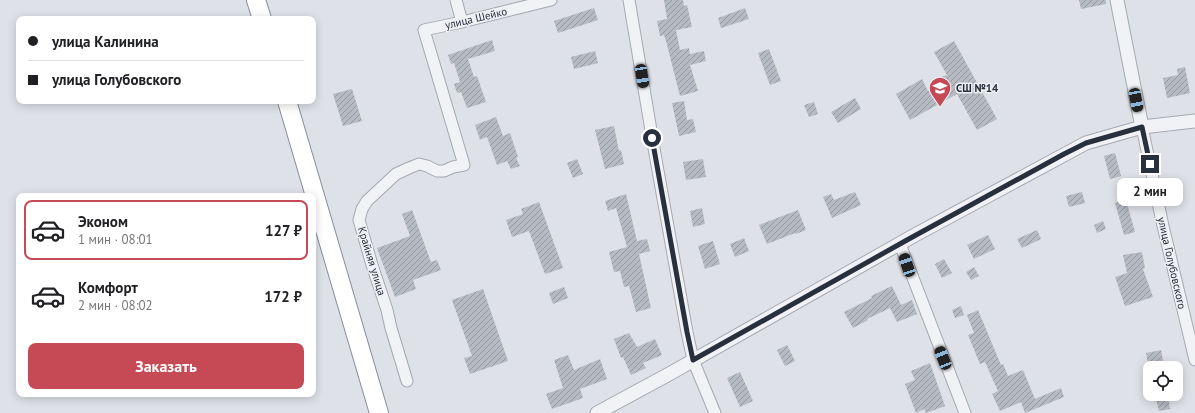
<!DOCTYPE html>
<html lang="ru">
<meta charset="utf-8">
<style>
:root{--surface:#fff;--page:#f6f6f6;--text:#202124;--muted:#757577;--line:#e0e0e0;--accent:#c54a56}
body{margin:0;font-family:"PT Sans",sans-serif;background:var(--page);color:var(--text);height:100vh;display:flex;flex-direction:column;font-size:15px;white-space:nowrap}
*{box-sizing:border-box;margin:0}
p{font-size:13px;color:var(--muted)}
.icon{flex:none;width:22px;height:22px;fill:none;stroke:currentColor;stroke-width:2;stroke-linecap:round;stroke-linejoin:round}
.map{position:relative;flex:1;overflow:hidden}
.panel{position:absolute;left:16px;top:193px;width:300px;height:204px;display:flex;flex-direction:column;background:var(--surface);border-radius:8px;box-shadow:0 2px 10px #0003}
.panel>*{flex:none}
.banner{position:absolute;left:16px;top:16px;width:300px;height:88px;border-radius:8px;box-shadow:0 2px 10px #0003;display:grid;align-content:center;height:88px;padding:0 12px;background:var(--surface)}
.controls{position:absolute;left:1143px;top:361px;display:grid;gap:8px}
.controls a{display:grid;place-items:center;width:40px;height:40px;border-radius:8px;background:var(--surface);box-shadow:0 2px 10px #0003;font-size:20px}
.end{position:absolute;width:18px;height:18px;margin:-9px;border:5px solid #282f3d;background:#fff;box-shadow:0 0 0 2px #fff}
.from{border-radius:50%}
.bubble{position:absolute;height:28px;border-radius:8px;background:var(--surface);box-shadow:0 2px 10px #0003;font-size:13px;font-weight:600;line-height:28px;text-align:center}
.car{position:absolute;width:12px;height:24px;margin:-12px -6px;border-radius:5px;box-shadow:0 0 3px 1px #0007;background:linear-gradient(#222 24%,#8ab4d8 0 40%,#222 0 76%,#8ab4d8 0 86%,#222 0)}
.banner b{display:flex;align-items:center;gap:14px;height:38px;font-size:15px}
.banner b+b{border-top:1px solid var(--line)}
.banner i{width:10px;height:10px;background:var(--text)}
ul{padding:7px 0 0;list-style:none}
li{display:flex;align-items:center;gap:12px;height:60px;margin:0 8px 6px;padding:0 4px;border:2px solid transparent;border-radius:8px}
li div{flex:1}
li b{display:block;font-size:15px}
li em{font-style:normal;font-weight:600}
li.selected{border-color:var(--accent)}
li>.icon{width:36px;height:36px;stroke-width:1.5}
.cta{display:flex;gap:8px;margin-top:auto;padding:8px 12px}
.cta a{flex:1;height:46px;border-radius:8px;background:var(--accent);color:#fff;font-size:16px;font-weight:600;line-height:46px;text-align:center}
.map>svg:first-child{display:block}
.building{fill:url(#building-hatch)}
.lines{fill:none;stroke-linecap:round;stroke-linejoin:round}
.minor-casing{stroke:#a4a8b1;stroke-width:13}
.tertiary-casing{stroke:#a4a8b1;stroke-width:15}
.trunk-casing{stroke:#878e9d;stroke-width:20}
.minor{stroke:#f1f2f5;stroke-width:11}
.tertiary{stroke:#f1f2f5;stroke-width:13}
.trunk{stroke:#fff;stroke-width:18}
.route{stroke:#282f3d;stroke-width:5}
.labels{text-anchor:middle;stroke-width:3;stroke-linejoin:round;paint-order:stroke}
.street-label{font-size:11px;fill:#282f3d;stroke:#eef0f5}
.poi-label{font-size:11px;font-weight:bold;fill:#282f3d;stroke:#eef0f5;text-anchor:start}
</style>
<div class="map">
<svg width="1195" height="413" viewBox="0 0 1195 413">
<defs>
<pattern id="building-hatch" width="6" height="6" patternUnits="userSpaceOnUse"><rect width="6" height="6" fill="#b6bac3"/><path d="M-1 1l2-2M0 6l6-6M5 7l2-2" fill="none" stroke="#9498a0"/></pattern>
</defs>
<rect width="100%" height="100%" fill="#dee1e7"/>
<path class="building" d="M664,0H683L684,6L687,5L692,27L676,30L680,50L689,48L690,54L704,51L706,61L690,65L698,91L680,96L666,41L664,35L660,36L657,21L667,19Z
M1079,0H1106V4L1081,9Z
M594,8L598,20L558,33L554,21Z
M745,8L749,19L721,28L718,18Z
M492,40L495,51L468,59L474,77L477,76L486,102L467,108L461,92L457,93L454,84L460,82L454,63L451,64L448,55Z
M954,41L997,119L977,130L957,94L910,120L896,94L922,79L928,91L944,82L942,77L947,75L934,52Z
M769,49L781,81L770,85L758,53Z
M595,51L598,63L574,69L571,57Z
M1185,67L1190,93L1167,98L1163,78L1178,75L1177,69Z
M352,89L362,121L343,126L333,94Z
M855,98L861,109L838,123L831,112Z
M684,101L687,120L693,119L696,132L679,136L672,103Z
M814,102L818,114L809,117L804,105Z
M496,117L503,136L510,133L518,157L516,158L520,166L511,169L507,161L497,165L487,137L480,140L475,125Z
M614,126L619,151L621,150L624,164L605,169L595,130Z
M1115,153L1121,176L1110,179L1104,156Z
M577,159L583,174L573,178L567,163Z
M703,159L706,177L686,180L683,162Z
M855,192L861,205L832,218L823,197L831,194L834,200Z
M1082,192L1085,203L1069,207L1066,196Z
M626,194L637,241L647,239L650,251L639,254L651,308L636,312L629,286L624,287L620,271L614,272L609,252L627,247L616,208L608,211L605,201Z
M1126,200L1135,232L1124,235L1115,203Z
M539,202L563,268L545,274L529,231L512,237L506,220L523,214L521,209Z
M702,208L705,224L693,227L690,211Z
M412,210L431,262L437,260L441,270L413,280L416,289L395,297L377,248L410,236L402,214Z
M798,210L806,230L796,234L795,233L767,244L759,225Z
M1103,221L1106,229L1097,233L1094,225Z
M1037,230L1041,239L1022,248L1017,239Z
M988,235L995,249L974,259L967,245Z
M744,238L749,251L735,257L730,244Z
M713,241L720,264L705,269L698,246Z
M1142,252L1145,268L1143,269L1153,297L1125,306L1115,277L1127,273L1123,255Z
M944,259L952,273L942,278L935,264Z
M974,267L979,276L971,280L966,272Z
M892,286L901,305L912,300L917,314L897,322L890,308L867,319L868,320L853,328L844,312L872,298L871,296Z
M564,287L568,298L553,304L549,293Z
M483,289L508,361L470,374L464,358L472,356L452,300Z
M961,306L964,315L955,318L952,310Z
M978,310L1001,365L1003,364L1008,376L1023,370L1035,399L1061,388L1064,397L1025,413L1021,402L1000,411L992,394L998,391L985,362L980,364L968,335L974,333L967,315Z
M629,333L637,347L655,339L662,355L643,363L646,368L631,375L623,357L621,358L614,339Z
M787,345L795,361L785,366L777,350Z
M1161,350L1164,366L1149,369L1146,353Z
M568,355L574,370L600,359L607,379L580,389L583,398L552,409L546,394L563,388L554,360Z
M930,363L945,406L926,413L924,409L916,413L905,384L915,380L911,371Z
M740,372L753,401L740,407L727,378Z
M1168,397L1170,409L1159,411L1156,399Z"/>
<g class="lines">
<g class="minor-casing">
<path id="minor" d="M456,0L462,22
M629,0L655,154L687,332L693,360L715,413
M1142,127L1163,226L1195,360
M900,244L965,413
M407,381L391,328L387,310L372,265L359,220L362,209L367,201L396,174L409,168L419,164L427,166L437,171H444L453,167L464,165L424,30L462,22L551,0"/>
</g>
<g class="tertiary-casing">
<path id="tertiary" d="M1117,0L1142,127
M597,413L671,373L915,235L1086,143L1142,127L1195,121"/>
</g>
<g class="trunk-casing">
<path id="trunk" d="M256,0L262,19
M287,101L379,413"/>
</g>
<use href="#minor" class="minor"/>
<use href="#tertiary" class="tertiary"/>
<use href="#trunk" class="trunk"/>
</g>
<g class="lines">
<path class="route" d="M652,138L687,332L693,360L907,240L1064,154L1086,143L1142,127L1150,164"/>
</g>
<defs>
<g id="school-pin" transform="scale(1.15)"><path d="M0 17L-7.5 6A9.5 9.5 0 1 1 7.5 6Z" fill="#c54a56" stroke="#eef0f5"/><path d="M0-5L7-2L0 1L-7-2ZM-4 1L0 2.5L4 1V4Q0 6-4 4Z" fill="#fff"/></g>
</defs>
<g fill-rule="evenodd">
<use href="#school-pin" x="940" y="88"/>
</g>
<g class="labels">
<g class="street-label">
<text transform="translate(476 18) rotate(-13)" y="4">улица Шейко</text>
<text transform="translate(372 261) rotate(73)" y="4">Крайняя улица</text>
<text transform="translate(1172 263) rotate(77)" y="4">улица Голубовского</text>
</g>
<g class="poi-label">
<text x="956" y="92">СШ №14</text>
</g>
</g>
</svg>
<div class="controls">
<a><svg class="icon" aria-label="locate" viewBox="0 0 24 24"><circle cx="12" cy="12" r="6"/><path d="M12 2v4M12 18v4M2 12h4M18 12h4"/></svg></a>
</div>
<i class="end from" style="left:652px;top:138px"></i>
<i class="end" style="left:1150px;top:164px"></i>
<div class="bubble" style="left:1117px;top:178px;width:66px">2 мин</div>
<i class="car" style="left:642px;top:76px;rotate:171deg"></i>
<i class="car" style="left:1136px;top:100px;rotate:169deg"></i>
<i class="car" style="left:907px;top:265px;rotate:341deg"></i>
<i class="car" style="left:943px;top:358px;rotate:338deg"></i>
<div class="banner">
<b><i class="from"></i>улица Калинина</b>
<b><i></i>улица Голубовского</b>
</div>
<section class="panel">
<ul>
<li class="selected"><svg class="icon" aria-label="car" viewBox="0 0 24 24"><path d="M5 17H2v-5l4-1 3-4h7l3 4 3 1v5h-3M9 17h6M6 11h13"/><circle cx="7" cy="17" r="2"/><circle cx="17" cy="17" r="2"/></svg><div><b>Эконом</b><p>1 мин · 08:01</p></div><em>127 ₽</em></li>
<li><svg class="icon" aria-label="car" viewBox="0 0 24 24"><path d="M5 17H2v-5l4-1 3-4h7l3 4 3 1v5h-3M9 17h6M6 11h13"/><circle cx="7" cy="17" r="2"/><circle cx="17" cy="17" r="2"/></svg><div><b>Комфорт</b><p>2 мин · 08:02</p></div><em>172 ₽</em></li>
</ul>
<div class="cta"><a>Заказать</a></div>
</section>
</div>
